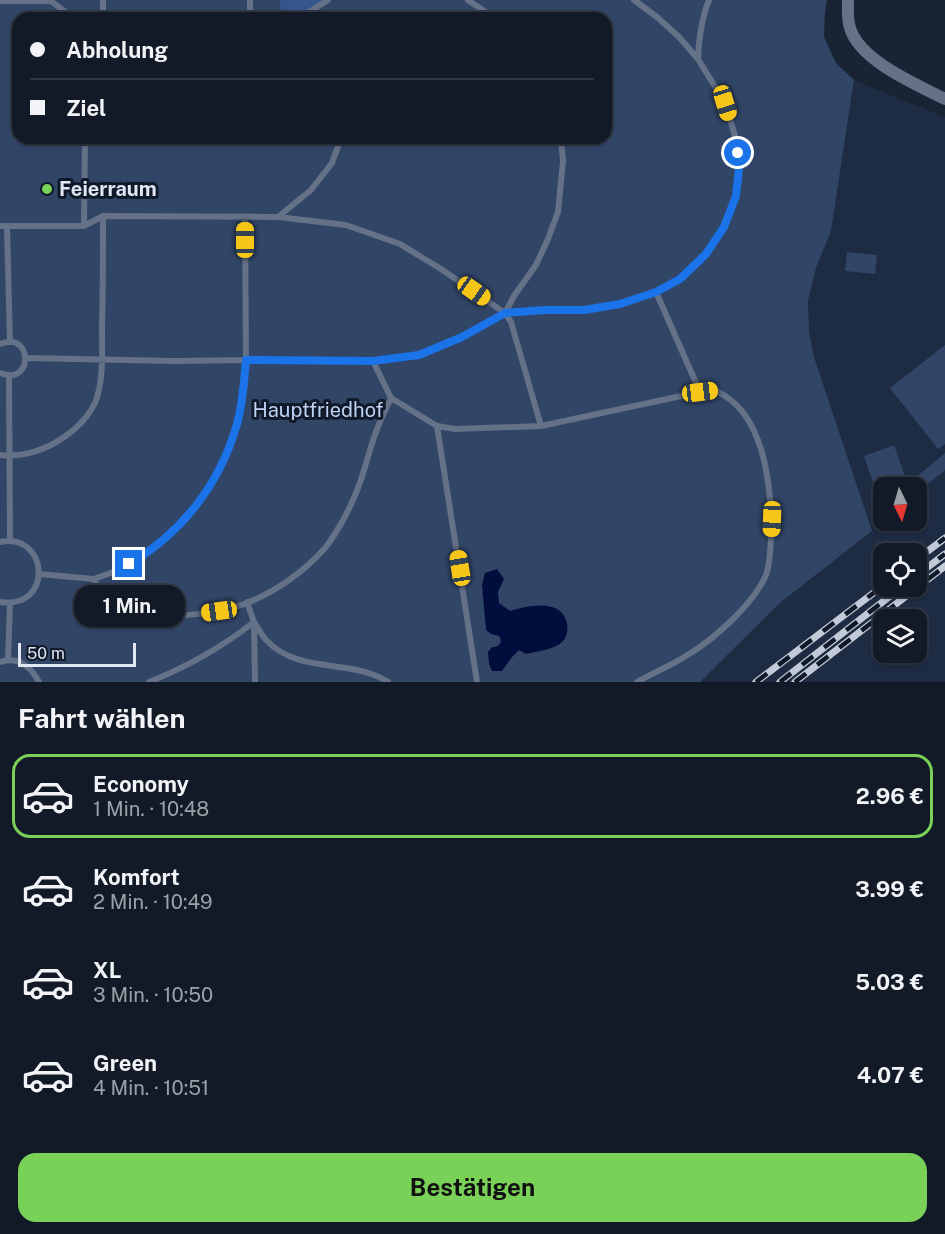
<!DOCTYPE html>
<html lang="de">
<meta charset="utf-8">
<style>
:root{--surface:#121a27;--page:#1f2733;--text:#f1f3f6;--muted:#9ca1a7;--line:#313844;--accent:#7ad157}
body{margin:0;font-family:"Public Sans",sans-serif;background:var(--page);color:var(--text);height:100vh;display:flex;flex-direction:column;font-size:22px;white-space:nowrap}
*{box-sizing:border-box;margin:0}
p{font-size:20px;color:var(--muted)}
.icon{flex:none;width:33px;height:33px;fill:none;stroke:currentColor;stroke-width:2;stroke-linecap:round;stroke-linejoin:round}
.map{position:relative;height:682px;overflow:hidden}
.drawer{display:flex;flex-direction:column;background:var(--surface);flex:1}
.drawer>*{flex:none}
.guide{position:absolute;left:12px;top:12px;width:600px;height:132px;border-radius:18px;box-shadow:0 2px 4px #0004,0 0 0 2px var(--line);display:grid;align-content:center;height:132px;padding:0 18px;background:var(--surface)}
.needle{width:39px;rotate:175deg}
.tools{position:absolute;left:873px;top:477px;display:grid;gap:12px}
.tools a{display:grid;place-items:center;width:54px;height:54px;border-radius:12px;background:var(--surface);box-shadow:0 2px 4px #0004,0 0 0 2px var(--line);font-size:30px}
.scale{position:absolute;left:18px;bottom:15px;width:118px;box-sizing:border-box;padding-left:6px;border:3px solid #e0e7f3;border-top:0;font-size:16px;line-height:21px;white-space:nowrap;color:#e0e7f3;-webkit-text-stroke:4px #0f192a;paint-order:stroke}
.end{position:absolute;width:27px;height:27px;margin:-14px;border:8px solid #1a73e8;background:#fff;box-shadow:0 0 0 3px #fff}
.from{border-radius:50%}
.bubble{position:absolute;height:42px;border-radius:18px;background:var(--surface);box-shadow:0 2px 4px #0004,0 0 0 2px var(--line);font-size:20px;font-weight:700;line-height:42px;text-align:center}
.car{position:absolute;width:18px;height:36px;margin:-18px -9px;border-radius:8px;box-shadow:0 0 4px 2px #0007;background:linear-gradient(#f5c518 24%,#345 0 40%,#f5c518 0 76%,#345 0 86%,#f5c518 0)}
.guide b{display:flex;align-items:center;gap:21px;height:57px;font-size:22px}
.guide b+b{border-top:2px solid var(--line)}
.guide i{width:15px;height:15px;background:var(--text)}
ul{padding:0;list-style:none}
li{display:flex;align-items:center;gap:18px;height:84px;margin:0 12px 9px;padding:0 6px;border:3px solid transparent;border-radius:18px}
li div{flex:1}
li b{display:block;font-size:22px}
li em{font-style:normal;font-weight:700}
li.selected{border-color:var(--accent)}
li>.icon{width:54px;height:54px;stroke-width:1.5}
h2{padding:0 18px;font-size:27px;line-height:72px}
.button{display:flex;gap:12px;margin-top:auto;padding:12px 18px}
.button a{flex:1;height:69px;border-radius:18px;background:var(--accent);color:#111;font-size:24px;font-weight:700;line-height:69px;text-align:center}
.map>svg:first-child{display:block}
.built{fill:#1d2b43;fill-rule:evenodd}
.green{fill:#314567;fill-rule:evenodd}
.forest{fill:#36568b}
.water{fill:#000d3d}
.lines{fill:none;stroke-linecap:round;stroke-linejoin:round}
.lane{stroke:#647187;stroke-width:6}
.street{stroke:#647187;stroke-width:12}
.rail-casing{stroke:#c3cad7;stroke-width:7}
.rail{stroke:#0f192a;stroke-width:4.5;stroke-dasharray:14;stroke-linecap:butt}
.route{stroke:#1a73e8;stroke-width:8}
.poi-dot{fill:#7ad157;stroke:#0f192a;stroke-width:2}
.labels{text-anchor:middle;stroke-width:6;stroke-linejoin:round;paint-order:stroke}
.poi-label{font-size:20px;font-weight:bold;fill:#e0e7f3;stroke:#0f192a;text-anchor:start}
.park-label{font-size:20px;fill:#bed2f2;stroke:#0f192a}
</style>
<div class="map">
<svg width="945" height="682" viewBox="0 0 945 682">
<rect width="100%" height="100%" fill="#182334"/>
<path class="built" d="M854,80L945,117V682H700L781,602L814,357L809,332L808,301L816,268L831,230ZM884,488H916V520H884ZM884,554H916V586H884ZM884,620H916V652H884Z"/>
<path class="green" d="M0,0H827L825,12L824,37L836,63L854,80L831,231L816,268L808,301L809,332L814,357L872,531L781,602L700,682H0ZM18,18H606V138H18Z
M847,252L877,255L875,274L845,271Z
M945,345V444L938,449L890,388Z
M894,445L909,487L884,488L883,505L881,506L864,456Z
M945,453V470L917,493L916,488L912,487L909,483Z"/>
<path class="forest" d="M280,0H328L300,18H281Z"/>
<path class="water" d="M497,569L504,579L498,592L499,603L510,611C528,605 563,598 567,624C568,630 567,638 562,642C554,650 537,651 526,654L519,650L512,657L502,671H492L489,664L488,652L492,647C498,647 500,645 501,640L499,636L491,634L486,630L482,585L485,573Z"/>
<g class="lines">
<path class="lane" d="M250,0V18
M468,0L494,18
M0,1H51L73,18
M103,18V0
M300,18L328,0
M698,59C699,38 701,19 709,0
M32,143L85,142
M278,217L346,225L400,244L441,269L505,313L511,322L541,426
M0,226H84L103,216L278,217L311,190L332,163L341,138
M7,226L10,342
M84,226L85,138
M656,292L700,392
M505,313L514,296L536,265L548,239L558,212L563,161L561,138
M0,344C33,330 34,387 0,373
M26,358L175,361L246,360L373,361L419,355L462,337L505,313L545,310H584L620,304L656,292L680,279L706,254L724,227L736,196L739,168L736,139L725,103L698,59L679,37L657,17L634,0
M373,361L391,398L437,426L477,682
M9,376L10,540
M437,426L455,429L541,426L700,392C704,391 709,390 713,390C717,391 722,394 725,396C767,422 772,495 771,539C770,550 770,565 766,575C753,605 713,640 686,656C670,666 653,673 637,682
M0,455C16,457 34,453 49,446C67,437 86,422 95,403C104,382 102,349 102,326C103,290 103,253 103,216
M0,542C49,532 54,610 0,602
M39,574L94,579L116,571L141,557L160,543L186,519L209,488L225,458L237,423L244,389L246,360L245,217
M94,579C105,606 135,615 162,616C191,616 220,613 247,603C275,592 305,571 325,548C337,533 351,507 358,488C365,470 369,450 376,432C380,420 386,409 391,398
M254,622C258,628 262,636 267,641C300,675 352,658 388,682
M254,622L255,682
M8,659L10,603
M0,662C18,656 31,667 39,682
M149,682C187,667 222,647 254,622L247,602"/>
<path class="street" d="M848,0C848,9 847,19 850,28C860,61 916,84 945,99"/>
<g class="rail-casing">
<path id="rail" d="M916,560L945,538
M916,576L945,554
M756,682L884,585
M780,682L903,586
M795,682L945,566"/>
</g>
<use href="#rail" class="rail"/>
</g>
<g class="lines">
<path class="route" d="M129,564C182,533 220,484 237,424C243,403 244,381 246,360L373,361L419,355L462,337L505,313L545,310H584L620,304L656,292L680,279L706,254L724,227L736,196L739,168L738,153"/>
</g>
<circle class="poi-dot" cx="47" cy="189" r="6"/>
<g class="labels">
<g class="poi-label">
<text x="59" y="196">Feierraum</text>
</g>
<g class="park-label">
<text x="318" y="417">Hauptfriedhof</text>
</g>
</g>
</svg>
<div class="tools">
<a><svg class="needle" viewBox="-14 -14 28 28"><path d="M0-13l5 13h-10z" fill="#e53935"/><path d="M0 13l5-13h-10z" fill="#9ca1a7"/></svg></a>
<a><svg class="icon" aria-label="locate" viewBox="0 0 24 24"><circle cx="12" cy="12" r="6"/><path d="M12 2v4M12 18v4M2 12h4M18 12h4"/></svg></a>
<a><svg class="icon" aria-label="layers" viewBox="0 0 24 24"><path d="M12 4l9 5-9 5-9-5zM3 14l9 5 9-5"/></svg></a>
</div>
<div class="scale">50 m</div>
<i class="end from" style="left:738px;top:153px"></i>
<i class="end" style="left:129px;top:564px"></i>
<div class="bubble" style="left:74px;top:585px;width:111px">1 Min.</div>
<i class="car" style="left:725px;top:103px;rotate:163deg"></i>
<i class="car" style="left:245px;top:240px;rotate:0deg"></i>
<i class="car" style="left:474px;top:291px;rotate:125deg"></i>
<i class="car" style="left:700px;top:392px;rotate:83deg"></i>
<i class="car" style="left:772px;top:519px;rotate:182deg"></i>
<i class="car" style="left:460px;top:568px;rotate:351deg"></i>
<i class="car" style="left:219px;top:611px;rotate:262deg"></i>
<div class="guide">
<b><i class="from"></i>Abholung</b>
<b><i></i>Ziel</b>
</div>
</div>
<section class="drawer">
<h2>Fahrt wählen</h2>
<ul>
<li class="selected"><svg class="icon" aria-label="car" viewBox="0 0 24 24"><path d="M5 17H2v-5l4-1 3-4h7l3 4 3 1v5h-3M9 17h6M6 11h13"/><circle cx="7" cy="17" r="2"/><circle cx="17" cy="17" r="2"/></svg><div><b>Economy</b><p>1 Min. · 10:48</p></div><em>2.96 €</em></li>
<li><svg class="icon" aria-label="car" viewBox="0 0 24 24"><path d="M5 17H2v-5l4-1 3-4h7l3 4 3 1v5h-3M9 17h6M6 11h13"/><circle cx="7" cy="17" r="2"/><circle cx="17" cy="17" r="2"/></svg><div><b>Komfort</b><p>2 Min. · 10:49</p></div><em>3.99 €</em></li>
<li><svg class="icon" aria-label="car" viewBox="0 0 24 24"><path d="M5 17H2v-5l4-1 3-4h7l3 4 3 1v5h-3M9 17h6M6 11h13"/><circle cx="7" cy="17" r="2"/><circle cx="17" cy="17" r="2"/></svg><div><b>XL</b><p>3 Min. · 10:50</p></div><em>5.03 €</em></li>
<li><svg class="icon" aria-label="car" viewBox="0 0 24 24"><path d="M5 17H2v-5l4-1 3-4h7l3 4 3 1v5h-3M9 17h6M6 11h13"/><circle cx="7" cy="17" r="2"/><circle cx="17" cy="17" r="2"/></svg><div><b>Green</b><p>4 Min. · 10:51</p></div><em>4.07 €</em></li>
</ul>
<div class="button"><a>Bestätigen</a></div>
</section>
